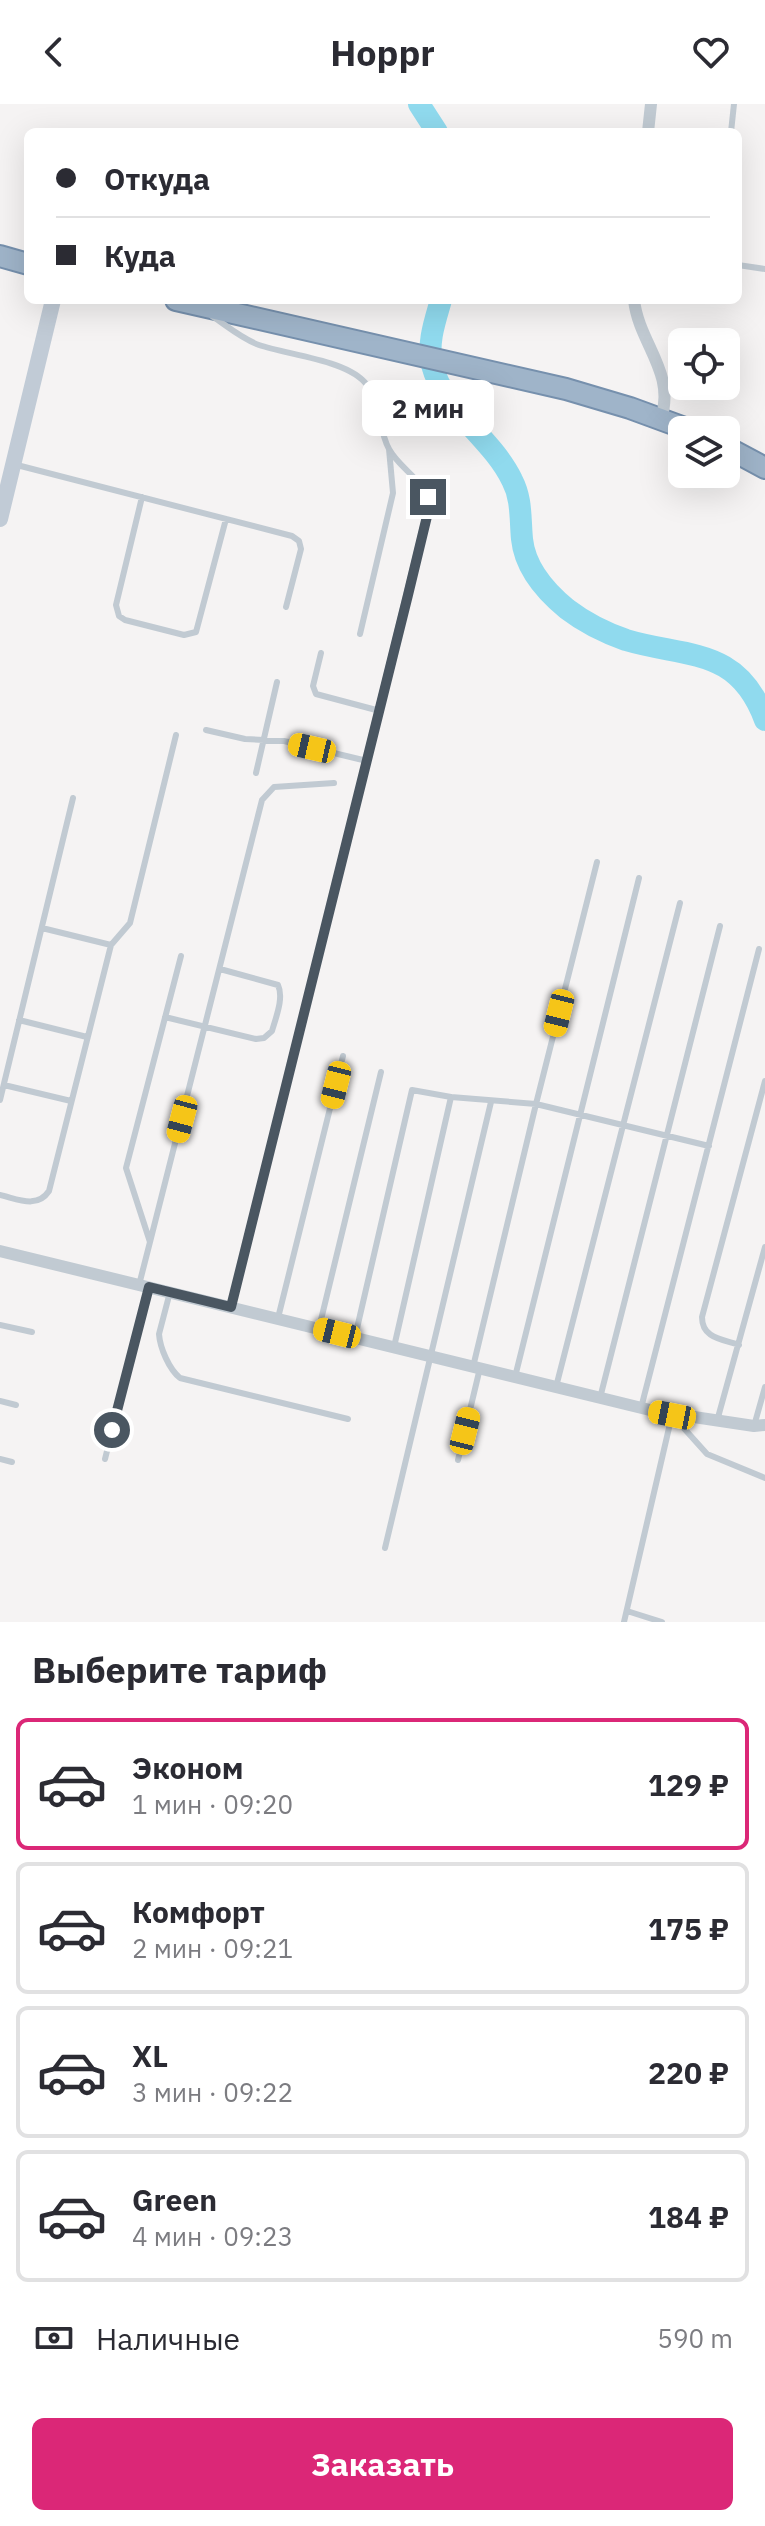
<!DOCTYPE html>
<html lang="ru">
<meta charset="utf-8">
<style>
:root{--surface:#fff;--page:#f2f2f3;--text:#2b2b33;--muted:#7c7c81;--line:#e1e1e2;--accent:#db2777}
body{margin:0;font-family:"IBM Plex Sans",sans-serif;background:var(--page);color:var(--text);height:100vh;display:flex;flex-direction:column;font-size:30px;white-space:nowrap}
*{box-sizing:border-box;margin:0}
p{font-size:26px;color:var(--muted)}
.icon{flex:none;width:44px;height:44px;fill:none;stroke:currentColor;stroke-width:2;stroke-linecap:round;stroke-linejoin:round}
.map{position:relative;height:1518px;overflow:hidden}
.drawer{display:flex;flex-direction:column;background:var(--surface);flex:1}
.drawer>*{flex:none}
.hud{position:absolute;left:24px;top:24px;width:718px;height:176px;border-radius:12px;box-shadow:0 8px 32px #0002;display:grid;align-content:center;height:176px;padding:0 32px;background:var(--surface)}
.tools{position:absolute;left:668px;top:224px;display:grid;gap:16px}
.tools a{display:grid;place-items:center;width:72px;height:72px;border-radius:12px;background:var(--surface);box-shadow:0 8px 32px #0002;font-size:40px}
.end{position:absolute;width:36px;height:36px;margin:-18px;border:10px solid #4a5661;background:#fff;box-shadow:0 0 0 4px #fff}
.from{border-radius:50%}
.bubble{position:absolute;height:56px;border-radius:12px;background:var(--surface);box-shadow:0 8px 32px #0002;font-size:26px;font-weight:700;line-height:56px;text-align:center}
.car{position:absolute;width:24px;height:48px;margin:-24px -12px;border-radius:10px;box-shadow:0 0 6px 2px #0007;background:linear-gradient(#f5c518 24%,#345 0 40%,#f5c518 0 76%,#345 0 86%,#f5c518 0)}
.hud b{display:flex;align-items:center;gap:28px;height:76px;font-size:30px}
.hud b+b{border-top:2px solid var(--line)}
.hud i{width:20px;height:20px;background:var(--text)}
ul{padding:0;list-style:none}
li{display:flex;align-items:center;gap:24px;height:132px;margin:0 16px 12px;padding:0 16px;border:4px solid var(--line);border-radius:12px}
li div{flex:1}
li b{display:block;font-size:30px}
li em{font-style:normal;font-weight:700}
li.current{border-color:var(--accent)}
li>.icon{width:72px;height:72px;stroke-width:1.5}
h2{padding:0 32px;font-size:36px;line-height:96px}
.pay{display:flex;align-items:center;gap:20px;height:88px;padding:0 32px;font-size:30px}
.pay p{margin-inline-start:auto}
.button{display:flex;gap:16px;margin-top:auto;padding:16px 32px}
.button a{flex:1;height:92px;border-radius:12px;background:var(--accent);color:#fff;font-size:32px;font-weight:700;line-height:92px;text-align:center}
header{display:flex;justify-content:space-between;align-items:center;height:104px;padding:0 32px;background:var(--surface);font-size:36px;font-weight:700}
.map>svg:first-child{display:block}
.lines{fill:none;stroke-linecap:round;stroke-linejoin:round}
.river{stroke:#90daee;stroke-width:22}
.trunk-casing{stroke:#7690ad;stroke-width:24}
.service{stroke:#c1cad2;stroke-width:6}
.minor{stroke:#c1cad2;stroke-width:12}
.secondary{stroke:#c1cbd6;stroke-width:16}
.trunk{stroke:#9fb4c9;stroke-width:20}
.route{stroke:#4a5661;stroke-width:10}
</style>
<header><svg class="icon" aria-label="back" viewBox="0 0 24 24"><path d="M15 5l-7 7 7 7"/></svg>Hoppr<svg class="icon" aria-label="heart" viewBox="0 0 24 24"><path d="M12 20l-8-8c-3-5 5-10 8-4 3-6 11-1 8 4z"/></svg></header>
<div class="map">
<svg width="765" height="1518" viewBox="0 0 765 1518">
<rect width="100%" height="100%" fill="#f5f3f3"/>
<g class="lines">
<path class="river" d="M419,0L437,28
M441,196C435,217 427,239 432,261C444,307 492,334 512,376C522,395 520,414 522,435C525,464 545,487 567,505C584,518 606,529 626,536C686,554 738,542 765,616"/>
<g class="trunk-casing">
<path id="trunk" d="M0,152L28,160
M176,196L566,285L630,304L690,326
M726,343L765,364"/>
</g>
<path class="service" d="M731,28L734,0
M738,161L765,165
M212,212C227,222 242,235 259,241C288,251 349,256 367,281C381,300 378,325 389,345C399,364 424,376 429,398L231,1203
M13,360L292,432L299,437L301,445L286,503
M142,393L116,501L119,512L125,516L184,531L196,528L226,415
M360,530L393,389L389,345
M321,549L313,582L316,590L380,607
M206,626L245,635L284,637L367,657
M256,669L277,578
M111,841L130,819L176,631
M165,913L256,935L264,934L272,927C276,913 284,894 278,881L220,865
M19,916L87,933
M4,981L71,997
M0,996L73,694
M0,1091C18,1095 37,1105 49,1087L111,841L42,824
M150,1138L262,696L274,683L334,679
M139,1181L150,1138L126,1064L181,852
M170,1188L159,1230C160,1244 169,1265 180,1274L348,1315
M278,1214L343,952
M0,1221L32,1228
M319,1224L381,968
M355,1233L412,986L451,993L536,1000L709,1042
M739,1241C721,1235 702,1234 702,1213L765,977
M394,1243L451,993
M473,1263L536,1000L597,758
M515,1273L639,774
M556,1283L680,799
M600,1294L720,822
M0,1297L16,1301
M641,1304L759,845
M672,1311L707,1350L765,1374
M717,1317L765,1143
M754,1322L765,1283
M0,1355L12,1358
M105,1355L148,1184
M458,1356L480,1264
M385,1444L491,998
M627,1507L662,1518
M624,1518L672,1311"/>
<path class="minor" d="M648,28L651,0
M634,196C639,240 676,268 661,315
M0,1147L654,1307L754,1322L765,1321"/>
<path class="secondary" d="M0,415L53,196"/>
<use href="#trunk" class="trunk"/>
</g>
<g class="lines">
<path class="route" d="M112,1326L149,1183L231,1203L408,491L429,404L428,393"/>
</g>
</svg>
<div class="tools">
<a><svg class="icon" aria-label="locate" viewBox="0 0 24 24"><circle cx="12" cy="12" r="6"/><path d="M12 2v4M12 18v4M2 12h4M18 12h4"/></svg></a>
<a><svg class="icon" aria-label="layers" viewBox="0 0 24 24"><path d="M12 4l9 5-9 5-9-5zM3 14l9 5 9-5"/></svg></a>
</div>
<i class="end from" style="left:112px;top:1326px"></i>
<i class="end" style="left:428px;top:393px"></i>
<div class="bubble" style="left:362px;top:276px;width:132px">2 мин</div>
<i class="car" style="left:312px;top:644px;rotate:283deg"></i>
<i class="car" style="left:559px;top:909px;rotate:194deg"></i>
<i class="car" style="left:336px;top:981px;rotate:194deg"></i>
<i class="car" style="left:182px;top:1015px;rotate:195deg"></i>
<i class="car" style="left:337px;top:1229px;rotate:284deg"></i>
<i class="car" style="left:672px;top:1311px;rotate:281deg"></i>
<i class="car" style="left:465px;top:1327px;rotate:14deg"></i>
<div class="hud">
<b><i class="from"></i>Откуда</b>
<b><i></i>Куда</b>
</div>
</div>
<section class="drawer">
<h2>Выберите тариф</h2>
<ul>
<li class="current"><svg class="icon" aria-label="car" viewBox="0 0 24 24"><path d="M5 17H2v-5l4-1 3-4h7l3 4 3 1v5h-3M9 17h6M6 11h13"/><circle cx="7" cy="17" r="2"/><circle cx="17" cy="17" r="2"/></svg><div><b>Эконом</b><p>1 мин · 09:20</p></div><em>129 ₽</em></li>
<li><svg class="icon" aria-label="car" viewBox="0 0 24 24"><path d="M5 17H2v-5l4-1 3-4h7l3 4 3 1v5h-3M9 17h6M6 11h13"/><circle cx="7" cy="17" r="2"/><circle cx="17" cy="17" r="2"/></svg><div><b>Комфорт</b><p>2 мин · 09:21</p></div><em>175 ₽</em></li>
<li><svg class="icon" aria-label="car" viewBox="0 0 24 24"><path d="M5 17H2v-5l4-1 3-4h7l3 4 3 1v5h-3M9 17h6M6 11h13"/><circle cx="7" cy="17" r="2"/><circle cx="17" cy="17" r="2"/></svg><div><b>XL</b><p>3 мин · 09:22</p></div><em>220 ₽</em></li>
<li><svg class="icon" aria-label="car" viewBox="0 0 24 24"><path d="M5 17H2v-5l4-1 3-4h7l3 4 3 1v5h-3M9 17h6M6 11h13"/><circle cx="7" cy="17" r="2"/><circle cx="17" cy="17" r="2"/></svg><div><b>Green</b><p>4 мин · 09:23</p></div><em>184 ₽</em></li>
</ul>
<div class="pay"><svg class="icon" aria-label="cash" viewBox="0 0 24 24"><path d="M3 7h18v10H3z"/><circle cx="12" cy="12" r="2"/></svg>Наличные<p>590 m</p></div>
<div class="button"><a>Заказать</a></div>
</section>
